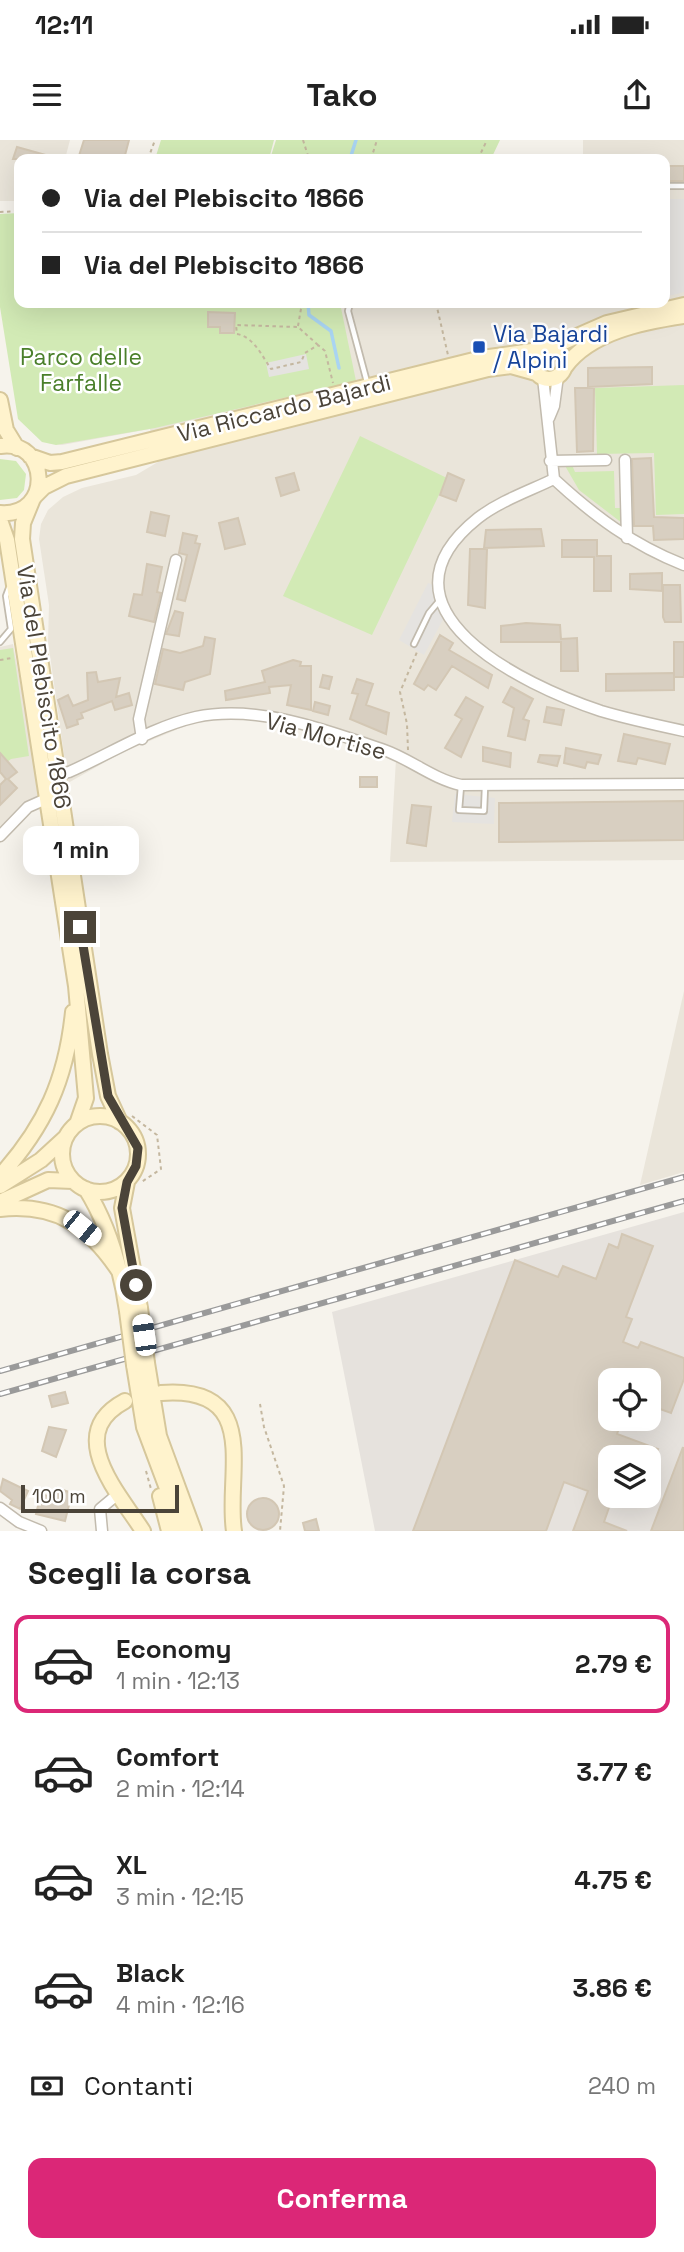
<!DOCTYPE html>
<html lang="it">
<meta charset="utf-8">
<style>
:root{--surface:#fff;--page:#f2f2f2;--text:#222;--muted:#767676;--line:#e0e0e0;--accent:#db2777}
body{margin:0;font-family:"Space Grotesk",sans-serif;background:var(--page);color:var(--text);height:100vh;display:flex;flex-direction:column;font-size:26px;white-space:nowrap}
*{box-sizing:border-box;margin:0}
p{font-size:23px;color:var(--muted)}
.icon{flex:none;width:38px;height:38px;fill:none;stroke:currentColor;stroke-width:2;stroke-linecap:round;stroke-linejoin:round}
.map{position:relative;height:1391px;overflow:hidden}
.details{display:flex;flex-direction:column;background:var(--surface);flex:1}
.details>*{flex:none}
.hud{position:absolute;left:14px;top:14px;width:656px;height:154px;border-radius:14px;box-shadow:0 7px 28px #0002;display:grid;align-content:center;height:154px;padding:0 28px;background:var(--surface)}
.tools{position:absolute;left:598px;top:1228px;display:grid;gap:14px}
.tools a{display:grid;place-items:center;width:63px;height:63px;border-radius:14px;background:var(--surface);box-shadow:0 7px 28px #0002;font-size:35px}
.scale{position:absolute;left:21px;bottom:18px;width:158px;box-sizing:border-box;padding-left:7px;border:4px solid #4b4439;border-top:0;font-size:19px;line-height:24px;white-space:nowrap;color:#4b4439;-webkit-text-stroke:5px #fff;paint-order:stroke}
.end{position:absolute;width:32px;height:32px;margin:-16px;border:9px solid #4b4439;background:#fff;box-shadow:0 0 0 4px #fff}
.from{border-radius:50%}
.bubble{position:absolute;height:49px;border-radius:14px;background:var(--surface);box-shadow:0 7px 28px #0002;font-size:23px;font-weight:600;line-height:49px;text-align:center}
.car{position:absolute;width:21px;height:42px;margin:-21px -10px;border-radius:9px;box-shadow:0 0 5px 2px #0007;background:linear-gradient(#fff 24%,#345 0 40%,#fff 0 76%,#345 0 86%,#fff 0)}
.hud b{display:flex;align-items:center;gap:24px;height:66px;font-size:26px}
.hud b+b{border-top:2px solid var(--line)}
.hud i{width:18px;height:18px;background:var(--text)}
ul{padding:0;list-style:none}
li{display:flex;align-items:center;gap:21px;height:98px;margin:0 14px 10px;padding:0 14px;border:4px solid transparent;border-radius:14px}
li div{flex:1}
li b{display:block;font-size:26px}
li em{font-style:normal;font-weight:600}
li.current{border-color:var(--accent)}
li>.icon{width:63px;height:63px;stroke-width:1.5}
h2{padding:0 28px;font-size:32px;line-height:84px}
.pay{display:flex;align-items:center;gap:18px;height:77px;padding:0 28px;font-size:26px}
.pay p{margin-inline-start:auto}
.cta{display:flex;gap:14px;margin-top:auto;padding:14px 28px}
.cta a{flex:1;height:80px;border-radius:14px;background:var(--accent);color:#fff;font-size:28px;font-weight:600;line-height:80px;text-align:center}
.status{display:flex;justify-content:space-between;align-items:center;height:49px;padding:0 35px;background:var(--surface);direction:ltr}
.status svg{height:19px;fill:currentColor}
header{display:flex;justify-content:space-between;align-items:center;height:91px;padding:0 28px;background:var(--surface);font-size:32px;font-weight:600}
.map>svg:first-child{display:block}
.residential{fill:#eae5da}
.industrial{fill:#e6e2dd;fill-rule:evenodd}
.green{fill:#d2eab5}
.parking{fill:#e5e3e0}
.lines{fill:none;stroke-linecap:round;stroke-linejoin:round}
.stream{stroke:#a9d4f2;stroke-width:3.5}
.building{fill:#d8cfc1;stroke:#d3c7b4;stroke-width:2}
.lane-casing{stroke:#c2bbae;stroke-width:8}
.street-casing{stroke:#c2bbae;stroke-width:13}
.secondary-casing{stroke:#d6c79b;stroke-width:18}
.path{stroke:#c4b79f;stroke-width:2;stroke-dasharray:3.5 3.5;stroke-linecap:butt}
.lane{stroke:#fff;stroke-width:4.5}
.street{stroke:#fff;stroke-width:10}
.secondary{stroke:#fff3cd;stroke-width:14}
.rail-casing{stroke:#9a9a9a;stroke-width:6}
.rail{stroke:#fff;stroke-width:3.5;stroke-dasharray:10;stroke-linecap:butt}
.secondary-bridge-casing{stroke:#d6c79b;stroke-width:18;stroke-linecap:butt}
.secondary-bridge{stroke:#fff3cd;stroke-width:14}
.route{stroke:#4b4439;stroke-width:9}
.transit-dot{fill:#1a4fb4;stroke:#fff;stroke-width:2.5}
.labels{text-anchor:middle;stroke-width:5;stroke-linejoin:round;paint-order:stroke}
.transit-label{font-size:23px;fill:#164399;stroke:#fff;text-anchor:start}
.park-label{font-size:23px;fill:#4a7f2a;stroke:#fff}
.street-label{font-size:23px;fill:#4b4439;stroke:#fff}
</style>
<div class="status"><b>12:11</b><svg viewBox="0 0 49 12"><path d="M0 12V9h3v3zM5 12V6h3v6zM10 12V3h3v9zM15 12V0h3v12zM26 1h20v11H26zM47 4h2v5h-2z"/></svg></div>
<header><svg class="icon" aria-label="menu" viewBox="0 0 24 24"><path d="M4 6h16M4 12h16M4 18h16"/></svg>Tako<svg class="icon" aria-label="share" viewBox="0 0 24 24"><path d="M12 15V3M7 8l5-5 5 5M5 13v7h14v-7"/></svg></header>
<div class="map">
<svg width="684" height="1391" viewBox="0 0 684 1391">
<rect width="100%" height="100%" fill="#f6f3ec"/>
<path class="residential" d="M0,0H70L65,19H19V61H0Z
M583,0H684V720L390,722L396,619L289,585L245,578L197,581L121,613L68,643L48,501L49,465L39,399L41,384L48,370L63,357L82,348L136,335L158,322L150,289L62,305L48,303L25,163H665V19H583Z
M13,504L42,659L0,703V507Z
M684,851V1032L640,1045Z"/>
<path class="industrial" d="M684,1072V1391H375L332,1172ZM611,1241H649V1279H611ZM611,1318H649V1356H611Z"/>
<path class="green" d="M161,0H274L269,19H155Z
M276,0H500L491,19H270Z
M19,73V163H340L356,241L155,288L56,305L42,302L18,279L0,167V74Z
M684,245V374L656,375L654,313L597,314L595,248Z
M360,296L447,338L372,495L283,456Z
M0,319L16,321L26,334L24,350L17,358L0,360Z
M564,324L572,325L575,332L614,331L615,368H622V383L579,350Z
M13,508L29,616L11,619L0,627V510Z"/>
<path class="parking" d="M665,59H684V152L665,157Z
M306,214L309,229L269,237L266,223Z
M428,443L438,447L446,474L424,515L399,500Z
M455,654L495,658L494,684L452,682Z"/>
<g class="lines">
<path class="stream" d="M350,19L356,0
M308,163L309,175L331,191L339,228"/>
</g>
<path class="building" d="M84,0H129L124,19H78Z
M17,7L53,17V19H13Z
M665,26H684V41H665Z
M208,172L235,173L234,193H220V187H208Z
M652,227V244L588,247V228Z
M575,248H594L593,311L577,312Z
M651,318L654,377L684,378V399L654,400L653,386H634L632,319Z
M294,333L299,350L281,356L276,338Z
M448,333L464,340L456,361L440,355Z
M151,372L169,376L165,396L147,392Z
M238,378L245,404L225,409L219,383Z
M541,389L544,406L484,408L486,390Z
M183,393L197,396L195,403L200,404L185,461L177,459L187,415L179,413Z
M562,400H597V416H611V451H594V417H562Z
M470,409H487L485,468L468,465Z
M147,424L162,427L157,452L161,453L154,482L129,476L134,454L142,455Z
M662,433V451L630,449V434Z
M663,445H680L681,482H665L663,477Z
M175,471L183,473L179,496L166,494Z
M526,483L560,485L561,499L577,498L578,531H561V502H501V486Z
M440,495L453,503L449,510L492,535L488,548L452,526L436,550L428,545L424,550L414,544Z
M205,497L215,499L210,534L185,542L183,550L155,544L163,509L180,513L203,506Z
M674,502H684V537H674Z
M293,520L301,522L300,526H311V570L287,565L291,545L269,547L270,553L226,560L225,551L265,542L262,531Z
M96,532L98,542L120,538L116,557L129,553L132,565L115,570L112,561L81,573L83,578L77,580L78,584L67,588L58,560L68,555L73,566L88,560L87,533Z
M674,533V550L606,551V534Z
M323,535L332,537L329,549L320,547Z
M357,539L373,544L366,565L389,573L386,594L350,579L358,554L352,553Z
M511,547L533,559L523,579L529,581L525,600L508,596L514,568L503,562Z
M466,557L483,567L461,617L445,608L462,579L455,575Z
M315,562L330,566L328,575L313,571Z
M547,567L564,570L561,585L544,582Z
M624,594L670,604L665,624L638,618L636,624L618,621Z
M483,607L511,613L510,627L483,621Z
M566,608L601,615L598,624L587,622L585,628L564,623Z
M0,613L17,632L8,639L17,648L0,665V645L6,639L0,632Z
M540,615L560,616L557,626L538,622Z
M360,637H377V647H360Z
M684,661V700L499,702V663Z
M412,665L431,667L426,706L407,703Z
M622,1094L653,1106L626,1177L632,1179L623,1202L638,1208L641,1202L684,1218V1239L671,1273L649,1265V1241H611V1258L603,1279H622L617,1294L658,1309L654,1318H611V1356H613L604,1382L627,1391H573L588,1351L564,1342L546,1391H413L515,1120L558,1137L563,1126L596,1139L609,1104L618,1108Z
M65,1252L68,1263L52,1267L49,1256Z
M49,1287L66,1290L56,1317L42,1311Z
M683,1307L684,1391H651Z
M3,1339L28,1351L20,1369L10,1364L12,1360L0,1351Z
M57,1348L72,1353L65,1381L36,1374L41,1354L54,1358Z
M247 1374a16 16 0 1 1 32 0a16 16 0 1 1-32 0Z
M316,1379L319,1391H305L303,1383Z"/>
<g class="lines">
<g class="lane-casing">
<path id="lane" d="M665,46H684
M350,163L348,171L367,242
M0,502L11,489L6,456L9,448
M414,504L429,473L440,460
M461,646L459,670L484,671L485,647"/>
</g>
<g class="street-casing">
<path id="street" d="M543,238L554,339C594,376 633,405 684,425
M549,278L554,266L558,236
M625,320L627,398
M550,321L606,320
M554,339C529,351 500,361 478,378C364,469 523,545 601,571C628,579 656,585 684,591
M142,599L139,579L176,420
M57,635L69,632C110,614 152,587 196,577C257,564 327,590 384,610C410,619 433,639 461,645L684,644
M0,696L28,667L46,659
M0,1368L19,1382L41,1391
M102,1391L100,1369L118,1354"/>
</g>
<g class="secondary-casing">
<path id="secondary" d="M533 223a16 16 0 1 1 32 0a16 16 0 1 1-32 0Z
M552,207L607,183L684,165
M565,227C590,192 644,182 684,176
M0,260L6,290L17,308
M0,306C49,298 54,377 0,373
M30,316L50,323L62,322L482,218L539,210
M35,356L44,347L66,336L488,229L511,226L536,233
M32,361L23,383L22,399L100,914L108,956L120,982
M0,380L7,400L76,846L86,958L77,984
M62 1014a38 38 0 1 1 76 0a38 38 0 1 1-76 0Z
M0,1036C45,986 66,940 73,872
M127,1042L122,1068L140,1168
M0,1046L41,1020L65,998
M86,1049C109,1086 121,1129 127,1171
M0,1062L48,1040L73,1041
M0,1069C56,1063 89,1086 119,1131
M147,1223L159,1296L194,1391
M134,1225L144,1287L183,1391
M161,1253C263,1245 225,1334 234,1391
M125,1261C63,1294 119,1353 143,1391
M160,1356L169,1391"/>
</g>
<path class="path" d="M303,0L309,19
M148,19L155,0
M371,19L377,0
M478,19L487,0
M0,72L19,71
M436,163L448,215
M298,186L302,163
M318,205L298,187L236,185L237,194C254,197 262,216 271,229L301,222L305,213L318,205L325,211L333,243
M0,520L12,518
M408,610L407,584L400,552L417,512
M132,976L157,995L161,1029L140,1043
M260,1264L264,1287L284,1346L280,1391
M146,1331L151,1349"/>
<use href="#lane" class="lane"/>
<use href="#street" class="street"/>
<use href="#secondary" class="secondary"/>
<g class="rail-casing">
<path id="rail" d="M0,1231L684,1037
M0,1254L684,1061"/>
</g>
<use href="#rail" class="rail"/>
<g class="secondary-bridge-casing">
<path id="secondary-bridge" d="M140,1168L147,1223
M127,1171L134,1225"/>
</g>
<use href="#secondary-bridge" class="secondary-bridge"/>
</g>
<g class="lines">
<path class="route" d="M80,787L108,956L138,1008L136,1026L127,1042L122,1068L136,1145"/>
</g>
<rect class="transit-dot" x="472" y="200" width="14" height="14" rx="3.5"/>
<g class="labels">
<g class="transit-label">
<text x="493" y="202">Via Bajardi<tspan x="493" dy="26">/ Alpini</tspan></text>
</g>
<g class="park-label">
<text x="81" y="225">Parco delle<tspan x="81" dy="26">Farfalle</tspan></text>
</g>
<g class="street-label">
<text transform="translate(284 268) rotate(-14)" y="8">Via Riccardo Bajardi</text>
<text transform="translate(44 547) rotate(81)" y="8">Via del Plebiscito 1866</text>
<text transform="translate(326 596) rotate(15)" y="8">Via Mortise</text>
</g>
</g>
</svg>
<div class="tools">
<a><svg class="icon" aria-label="locate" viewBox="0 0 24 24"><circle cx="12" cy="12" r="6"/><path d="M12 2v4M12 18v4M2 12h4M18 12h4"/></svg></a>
<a><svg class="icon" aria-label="layers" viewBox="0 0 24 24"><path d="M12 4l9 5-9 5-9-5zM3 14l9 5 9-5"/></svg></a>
</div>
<div class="scale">100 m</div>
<i class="end from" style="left:136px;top:1145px"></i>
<i class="end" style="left:80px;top:787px"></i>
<div class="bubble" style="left:23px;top:686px;width:116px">1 min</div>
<i class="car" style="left:82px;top:1088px;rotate:129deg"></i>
<i class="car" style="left:144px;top:1195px;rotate:352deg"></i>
<div class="hud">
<b><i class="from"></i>Via del Plebiscito 1866</b>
<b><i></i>Via del Plebiscito 1866</b>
</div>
</div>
<section class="details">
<h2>Scegli la corsa</h2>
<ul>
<li class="current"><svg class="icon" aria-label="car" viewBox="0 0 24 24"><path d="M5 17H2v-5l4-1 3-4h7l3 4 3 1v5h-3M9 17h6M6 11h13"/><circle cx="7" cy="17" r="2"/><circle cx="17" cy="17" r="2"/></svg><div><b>Economy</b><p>1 min · 12:13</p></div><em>2.79 €</em></li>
<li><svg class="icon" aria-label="car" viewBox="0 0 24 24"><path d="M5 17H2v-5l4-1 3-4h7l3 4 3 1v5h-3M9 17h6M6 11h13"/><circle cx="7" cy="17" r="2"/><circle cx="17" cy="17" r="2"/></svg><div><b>Comfort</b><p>2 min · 12:14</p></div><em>3.77 €</em></li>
<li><svg class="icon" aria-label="car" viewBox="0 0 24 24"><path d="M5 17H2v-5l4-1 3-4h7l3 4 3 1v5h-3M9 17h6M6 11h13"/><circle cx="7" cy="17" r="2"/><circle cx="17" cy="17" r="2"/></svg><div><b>XL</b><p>3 min · 12:15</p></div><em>4.75 €</em></li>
<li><svg class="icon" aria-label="car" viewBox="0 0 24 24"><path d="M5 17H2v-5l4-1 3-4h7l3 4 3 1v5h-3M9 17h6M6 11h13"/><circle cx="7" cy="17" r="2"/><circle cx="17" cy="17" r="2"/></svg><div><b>Black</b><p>4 min · 12:16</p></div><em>3.86 €</em></li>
</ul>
<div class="pay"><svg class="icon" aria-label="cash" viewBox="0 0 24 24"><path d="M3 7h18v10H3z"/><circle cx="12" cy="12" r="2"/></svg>Contanti<p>240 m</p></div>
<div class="cta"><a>Conferma</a></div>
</section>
